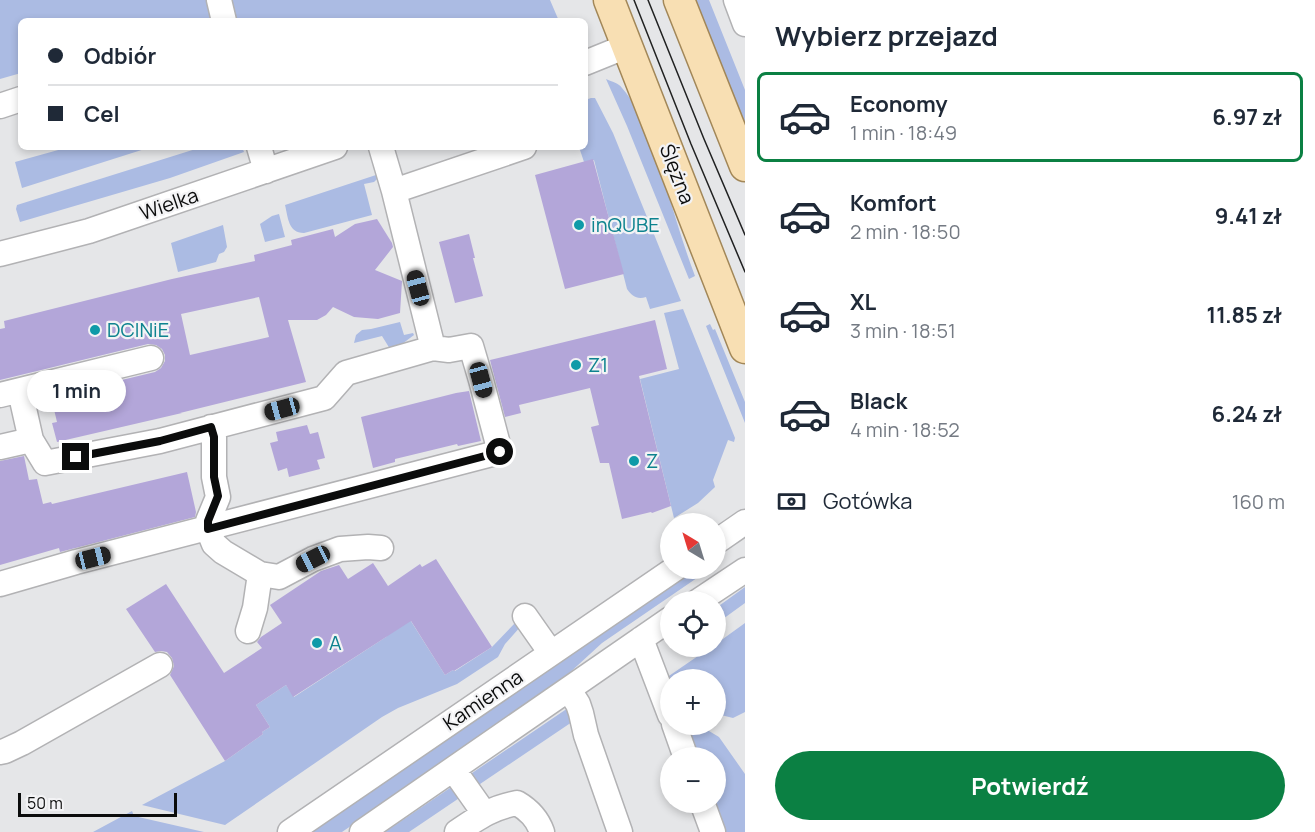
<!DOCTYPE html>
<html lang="pl">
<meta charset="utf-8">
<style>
:root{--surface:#fff;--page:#f6f6f7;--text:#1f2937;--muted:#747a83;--line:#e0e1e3;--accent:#0b8043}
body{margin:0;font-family:Manrope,sans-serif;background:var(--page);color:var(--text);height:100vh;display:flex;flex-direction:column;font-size:22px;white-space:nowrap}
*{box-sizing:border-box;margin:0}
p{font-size:20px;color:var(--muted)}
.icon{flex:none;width:33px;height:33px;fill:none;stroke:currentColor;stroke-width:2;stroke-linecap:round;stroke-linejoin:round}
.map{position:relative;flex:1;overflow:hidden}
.details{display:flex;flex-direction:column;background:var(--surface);width:570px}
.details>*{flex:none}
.banner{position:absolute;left:18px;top:18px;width:570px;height:132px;border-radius:9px;box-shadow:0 3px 9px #0003;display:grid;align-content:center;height:132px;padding:0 30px;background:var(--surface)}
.needle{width:39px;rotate:322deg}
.tools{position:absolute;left:660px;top:513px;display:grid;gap:12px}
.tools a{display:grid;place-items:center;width:66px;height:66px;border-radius:50%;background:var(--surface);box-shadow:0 3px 9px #0003;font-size:30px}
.scale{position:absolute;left:18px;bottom:15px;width:159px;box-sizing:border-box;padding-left:6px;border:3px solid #0b0c0c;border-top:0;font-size:16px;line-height:21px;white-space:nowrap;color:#0b0c0c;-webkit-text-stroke:4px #f3f3f5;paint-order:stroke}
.end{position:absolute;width:27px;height:27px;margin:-14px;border:8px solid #0b0c0c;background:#fff;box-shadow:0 0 0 3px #fff}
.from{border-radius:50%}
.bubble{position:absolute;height:42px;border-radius:21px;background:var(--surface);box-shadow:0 3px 9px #0003;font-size:20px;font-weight:700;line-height:42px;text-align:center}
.car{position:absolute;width:18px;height:36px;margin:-18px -9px;border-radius:8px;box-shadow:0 0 4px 2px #0007;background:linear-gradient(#222 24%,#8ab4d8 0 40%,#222 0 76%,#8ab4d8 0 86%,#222 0)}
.banner b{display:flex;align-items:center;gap:21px;height:57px;font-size:22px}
.banner b+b{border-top:2px solid var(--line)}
.banner i{width:15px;height:15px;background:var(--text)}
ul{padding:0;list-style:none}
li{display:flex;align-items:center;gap:18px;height:90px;margin:0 12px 9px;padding:0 18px;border:3px solid transparent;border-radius:9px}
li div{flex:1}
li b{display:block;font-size:22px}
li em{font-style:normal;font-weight:700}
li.current{border-color:var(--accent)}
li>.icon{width:54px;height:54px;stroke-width:1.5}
h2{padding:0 30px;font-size:27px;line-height:72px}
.pay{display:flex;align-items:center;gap:15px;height:66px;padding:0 30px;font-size:22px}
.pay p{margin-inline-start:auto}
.cta{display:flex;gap:12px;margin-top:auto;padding:12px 30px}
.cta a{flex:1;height:69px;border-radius:36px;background:var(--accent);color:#fff;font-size:24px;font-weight:700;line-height:69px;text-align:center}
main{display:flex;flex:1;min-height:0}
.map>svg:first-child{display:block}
.green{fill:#abbbe3}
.building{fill:#b3a6d9;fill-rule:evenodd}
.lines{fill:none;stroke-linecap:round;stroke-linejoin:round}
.minor-casing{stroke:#b2b2b4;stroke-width:27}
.major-casing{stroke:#a28758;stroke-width:33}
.minor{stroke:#fff;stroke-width:24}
.major{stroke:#f8dfb3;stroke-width:30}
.tram{stroke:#212222;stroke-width:1.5}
.route{stroke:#0b0c0c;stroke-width:8}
.culture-dot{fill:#0f9aa8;stroke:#f3f3f5;stroke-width:2}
.labels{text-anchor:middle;stroke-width:4.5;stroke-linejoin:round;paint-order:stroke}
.street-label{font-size:20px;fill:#0b0c0c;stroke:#f3f3f5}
.culture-label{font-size:20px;fill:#0d838f;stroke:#f3f3f5;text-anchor:start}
</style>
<main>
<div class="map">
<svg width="745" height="832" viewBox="0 0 745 832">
<rect width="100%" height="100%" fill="#e5e6e8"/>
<path class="green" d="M0,0H209L214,18L204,21H21V73L0,79Z
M227,0H550L559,21H231Z
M694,0H709L745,90V126Z
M606,79C612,82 619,83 622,88C633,100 640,117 647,132C666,179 677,229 695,276L689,279L627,126Z
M591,98H595L613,133L681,301L650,309L646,297C637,300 632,296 627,289L594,160L584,162L579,147H585V100Z
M69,147H151L22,188L15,162Z
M202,147H242L244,152L170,178L20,222L16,209L17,205Z
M379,174V177L374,182L364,184L372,215L304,233C288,233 288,217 285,205Z
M279,214L285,237L265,242L260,224L272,216Z
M223,225L227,247L224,252L219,254L216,262L178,272L171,243Z
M683,309L735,438L734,442L728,440L713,480L715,487L698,503L674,518L640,379L679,369L664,313Z
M400,322L404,335L413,333L414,335L398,347L390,349L382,336L354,343L356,335L362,330L371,329Z
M710,324L713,330L715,329L745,402V423L706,326Z
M696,569H710L602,643L553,688L342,832H312Z
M745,587V603L716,624V608Z
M407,615L445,675L453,670L455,671L492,647L516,622L521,626L505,644L498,657L457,684L398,708L382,717L225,825L142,805L225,761L263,734L262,732L270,727L256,705L286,685L294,697L386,637Z
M745,623V712L733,718L721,715L716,706V680H670V690L666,678L711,647L716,646V644Z
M568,708L572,722L409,832H385Z
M683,725H699L719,737L745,774V832H722L711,803L716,802V758L694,757Z
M132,811L134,816L204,832H93Z"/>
<path class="building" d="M593,159L624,274L565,289L535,175Z
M377,219L392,243L393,247L375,270L402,281L400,313L378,319L354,317L333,307L326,315L317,320H288L306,382L180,413H182L57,442L52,423L57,422L51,397L155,372L161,368L165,361V355L162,349L156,345L148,344L0,380V329L5,328L4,321L172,279L255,261L254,255L292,245L291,240L333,229L335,237L355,224ZM259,297L269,337L190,355L181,314Z
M469,234L475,258H473L483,296L455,303L439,242Z
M655,320L667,369L639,376L671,506L652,513L651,512L622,519L609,463H600L591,427L599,425L590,388L519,405L521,413L505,417L490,360Z
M469,391L481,441L458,446L457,444L395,459V462L373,468L361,417L456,393Z
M307,425L310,434L318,432L325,458L317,460L320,469L289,477L287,468L278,471L270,443L278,441L276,432Z
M24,456L29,480L37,479L43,504L51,502L52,504L187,472L196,512L195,517L60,552L59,548L0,565V461Z
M436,559L492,647L454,671L453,670L445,675L411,621L293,697L286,685L256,705L270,727L262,732L263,734L225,761L170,675L174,666L172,658L167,652L161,651L155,652L126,609L166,584L224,673L262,648L257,642L261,637L282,623L270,605L321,571L339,565L348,579L373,563L388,586L420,564L422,567Z"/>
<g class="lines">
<g class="minor-casing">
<path id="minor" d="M219,0L224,21
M736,0L745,24
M585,63L627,46
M0,106L21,99
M259,147L266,171
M394,191L524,147
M0,254L89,231L335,147
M20,391L31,440
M0,395L151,358
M211,427L214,437V477L218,497L208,521V529L214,544L223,552L260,574L255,608L248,631
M0,447L31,440L45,463L160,441L324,398L346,373L433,348
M716,542L745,522
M260,574L279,577L313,559L340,549L368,547L381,548
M0,584L76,562L500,452L481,380L471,346L449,350L433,348L394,191L381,147
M697,602L745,570
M525,616L551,653
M641,639L670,715
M569,690L578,704L581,713L586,735L620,832
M674,724L686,758
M0,752L5,751L22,743L160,665
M453,769L484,813
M702,802L713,832
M290,832L676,568
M362,832L670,619
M457,832C479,817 491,808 517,803C529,810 537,818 542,832"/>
</g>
<g class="major-casing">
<path id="major" d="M609,0L745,348
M679,0L745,166"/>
</g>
<use href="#minor" class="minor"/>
<use href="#major" class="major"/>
<path class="tram" d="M634,0L691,144L745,272
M648,0L704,139L745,235"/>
</g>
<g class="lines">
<path class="route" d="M76,457L160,441L211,427L214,437V477L218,496L208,521V529L500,452"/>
</g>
<g class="culture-dot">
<circle cx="579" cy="225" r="6"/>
<circle cx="95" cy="330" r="6"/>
<circle cx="576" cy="365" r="6"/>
<circle cx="634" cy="461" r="6"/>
<circle cx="317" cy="643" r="6"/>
</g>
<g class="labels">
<g class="street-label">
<text transform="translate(677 174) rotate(69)" y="7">Ślężna</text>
<text transform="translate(169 204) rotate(-19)" y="7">Wielka</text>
<text transform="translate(483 700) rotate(-34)" y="7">Kamienna</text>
</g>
<g class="culture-label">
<text x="591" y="232">inQUBE</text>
<text x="107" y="337">DCINiE</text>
<text x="588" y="372">Z1</text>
<text x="646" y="468">Z</text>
<text x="329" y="650">A</text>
</g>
</g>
</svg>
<div class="tools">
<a><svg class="needle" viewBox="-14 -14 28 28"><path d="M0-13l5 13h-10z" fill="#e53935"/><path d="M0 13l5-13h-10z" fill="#747a83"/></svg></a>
<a><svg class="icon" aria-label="locate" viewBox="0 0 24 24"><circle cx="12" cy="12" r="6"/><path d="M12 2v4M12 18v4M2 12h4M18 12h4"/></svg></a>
<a>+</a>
<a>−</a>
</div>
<div class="scale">50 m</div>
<i class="end from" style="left:500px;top:452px"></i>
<i class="end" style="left:76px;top:457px"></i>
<div class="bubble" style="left:27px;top:370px;width:99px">1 min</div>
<i class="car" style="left:418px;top:288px;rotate:345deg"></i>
<i class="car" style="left:481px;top:380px;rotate:165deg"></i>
<i class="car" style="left:282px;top:409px;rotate:255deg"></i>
<i class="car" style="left:93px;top:558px;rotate:76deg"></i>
<i class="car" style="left:313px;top:559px;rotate:243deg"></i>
<div class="banner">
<b><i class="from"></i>Odbiór</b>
<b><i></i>Cel</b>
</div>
</div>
<section class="details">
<h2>Wybierz przejazd</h2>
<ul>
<li class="current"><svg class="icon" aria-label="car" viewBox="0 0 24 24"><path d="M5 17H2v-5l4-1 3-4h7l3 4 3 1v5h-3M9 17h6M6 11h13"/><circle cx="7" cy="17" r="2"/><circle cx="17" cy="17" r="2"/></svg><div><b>Economy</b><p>1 min · 18:49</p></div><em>6.97 zł</em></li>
<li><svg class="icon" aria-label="car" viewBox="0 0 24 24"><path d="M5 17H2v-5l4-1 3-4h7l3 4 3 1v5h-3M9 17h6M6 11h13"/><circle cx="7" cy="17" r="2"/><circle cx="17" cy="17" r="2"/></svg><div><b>Komfort</b><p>2 min · 18:50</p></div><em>9.41 zł</em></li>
<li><svg class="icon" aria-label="car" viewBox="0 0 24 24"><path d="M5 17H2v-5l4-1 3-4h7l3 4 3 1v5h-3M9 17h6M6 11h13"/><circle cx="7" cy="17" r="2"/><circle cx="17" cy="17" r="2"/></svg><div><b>XL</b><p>3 min · 18:51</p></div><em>11.85 zł</em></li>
<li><svg class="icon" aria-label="car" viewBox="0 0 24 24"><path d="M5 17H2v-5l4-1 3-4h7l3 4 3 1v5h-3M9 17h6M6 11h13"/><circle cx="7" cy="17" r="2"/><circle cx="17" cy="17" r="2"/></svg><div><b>Black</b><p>4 min · 18:52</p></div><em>6.24 zł</em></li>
</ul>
<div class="pay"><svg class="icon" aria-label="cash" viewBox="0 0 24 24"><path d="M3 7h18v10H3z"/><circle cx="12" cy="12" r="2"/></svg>Gotówka<p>160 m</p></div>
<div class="cta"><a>Potwierdź</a></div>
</section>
</main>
